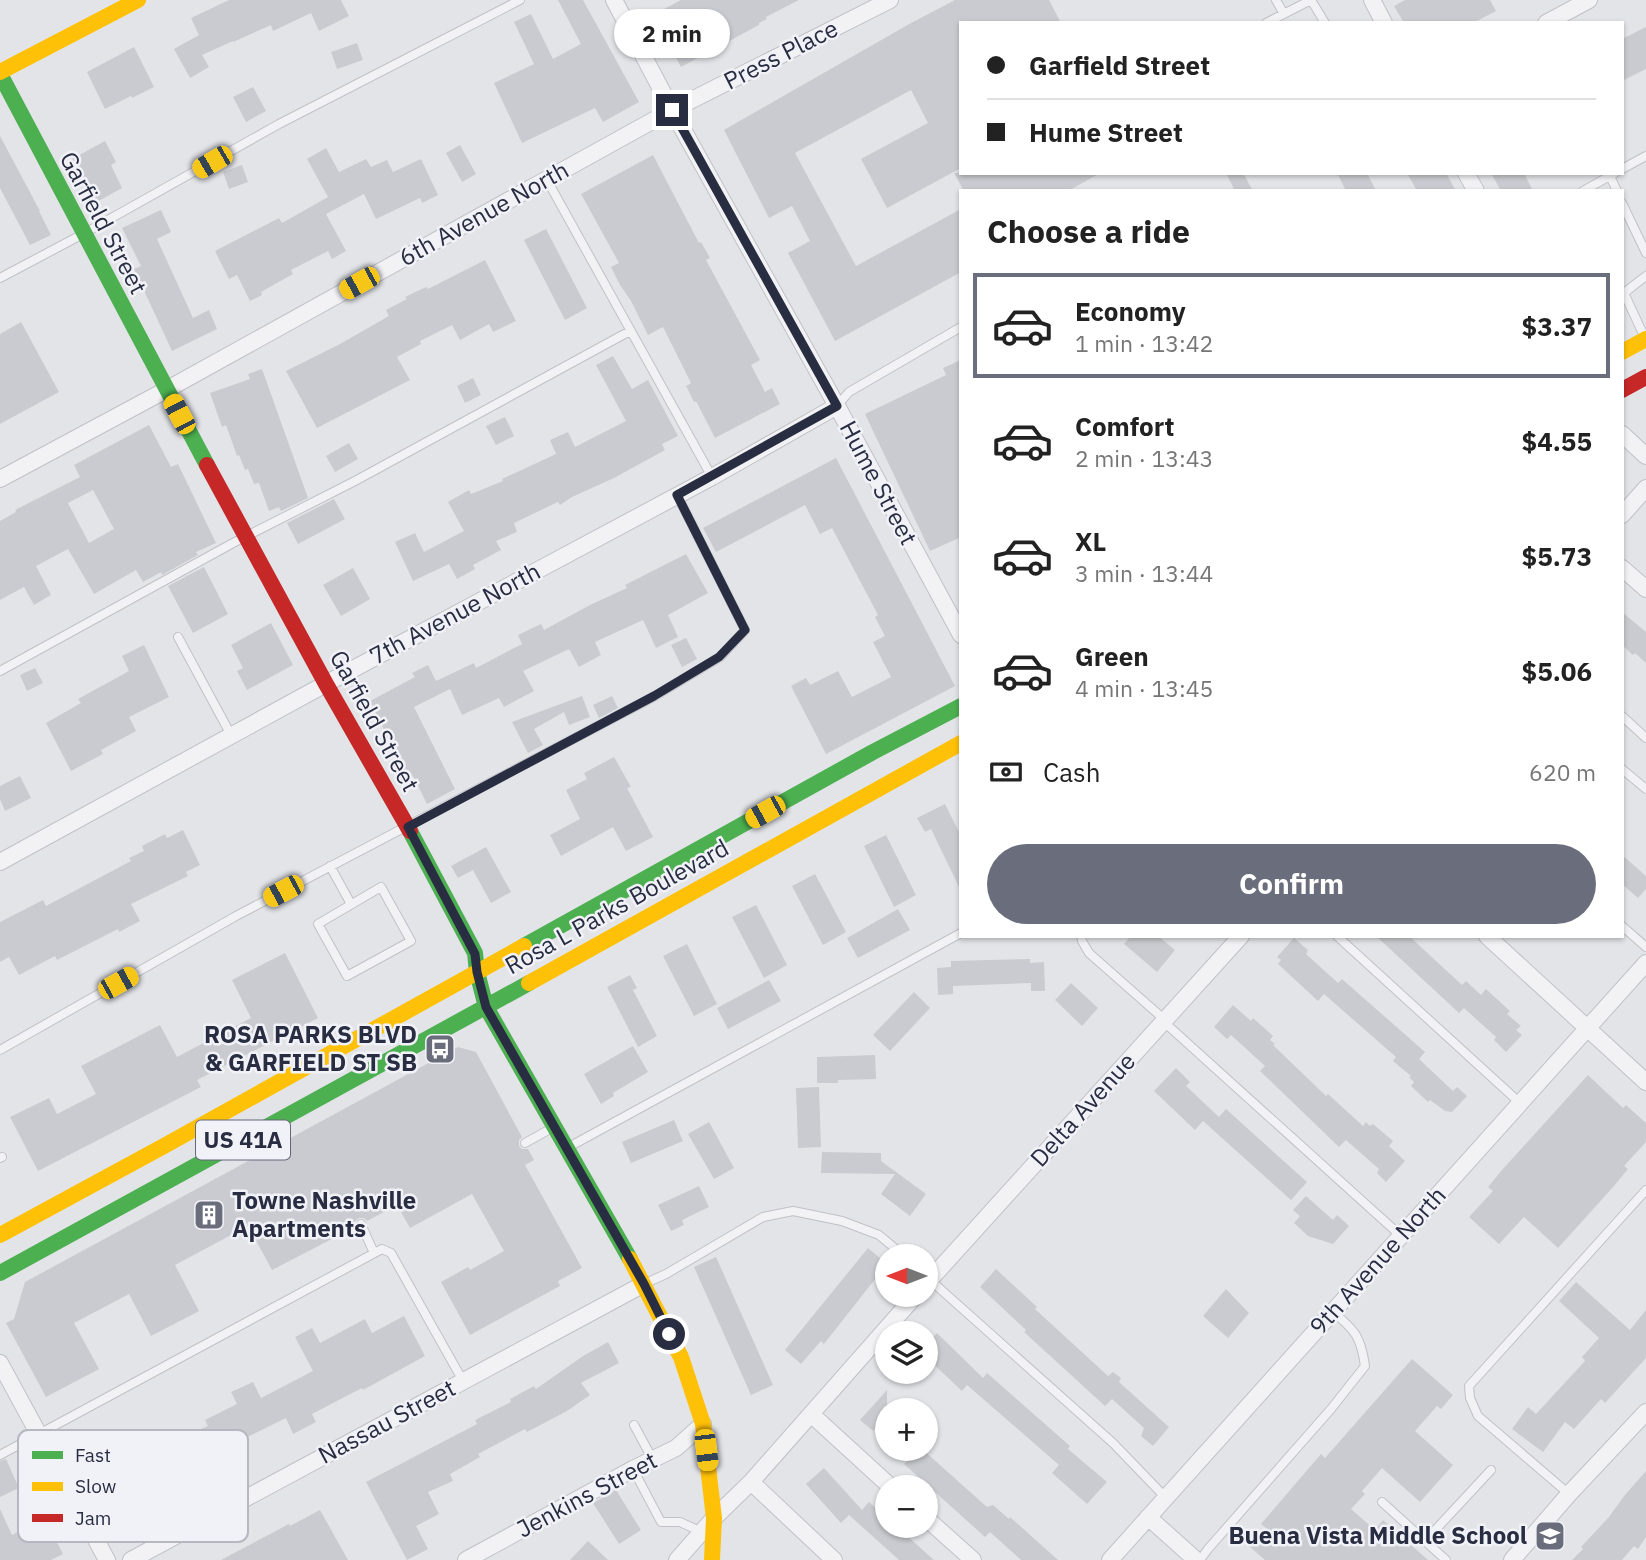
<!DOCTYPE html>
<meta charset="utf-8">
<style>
:root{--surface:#fff;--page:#f6f6f6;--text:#222;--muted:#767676;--line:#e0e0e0;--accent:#6a6d7c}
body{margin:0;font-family:"IBM Plex Sans",sans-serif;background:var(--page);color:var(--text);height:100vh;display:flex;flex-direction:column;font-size:26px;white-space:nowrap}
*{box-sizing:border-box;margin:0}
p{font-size:23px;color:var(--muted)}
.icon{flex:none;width:38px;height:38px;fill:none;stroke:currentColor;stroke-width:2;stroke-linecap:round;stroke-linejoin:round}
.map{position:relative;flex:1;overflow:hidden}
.sheet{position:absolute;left:959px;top:189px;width:665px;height:749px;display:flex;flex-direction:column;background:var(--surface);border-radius:0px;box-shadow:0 2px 5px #0004}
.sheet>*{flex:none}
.guide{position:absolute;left:959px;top:21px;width:665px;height:154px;border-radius:0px;box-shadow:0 2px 5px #0004;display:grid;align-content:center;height:154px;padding:0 28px;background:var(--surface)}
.needle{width:46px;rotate:270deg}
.buttons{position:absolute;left:875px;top:1244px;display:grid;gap:14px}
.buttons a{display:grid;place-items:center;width:63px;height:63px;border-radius:50%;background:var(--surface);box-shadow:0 2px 5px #0004;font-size:35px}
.end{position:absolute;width:32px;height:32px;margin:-16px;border:9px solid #292d42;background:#fff;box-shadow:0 0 0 4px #fff}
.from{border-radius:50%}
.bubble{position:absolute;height:49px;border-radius:24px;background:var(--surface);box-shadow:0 2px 5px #0004;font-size:23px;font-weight:700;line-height:49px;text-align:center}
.car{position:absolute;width:21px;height:42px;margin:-21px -10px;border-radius:9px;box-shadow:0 0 5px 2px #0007;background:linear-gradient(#f5c518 24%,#345 0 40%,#f5c518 0 76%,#345 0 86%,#f5c518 0)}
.guide b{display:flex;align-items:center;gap:24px;height:66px;font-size:26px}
.guide b+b{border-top:2px solid var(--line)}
.guide i{width:18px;height:18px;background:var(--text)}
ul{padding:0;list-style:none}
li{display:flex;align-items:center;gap:21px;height:105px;margin:0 14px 10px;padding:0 14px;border:4px solid transparent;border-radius:0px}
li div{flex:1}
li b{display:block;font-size:26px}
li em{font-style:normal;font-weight:700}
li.active{border-color:var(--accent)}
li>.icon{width:63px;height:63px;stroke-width:1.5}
h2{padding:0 28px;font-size:32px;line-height:84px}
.pay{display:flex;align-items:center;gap:18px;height:77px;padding:0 28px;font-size:26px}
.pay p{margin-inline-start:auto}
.cta{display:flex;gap:14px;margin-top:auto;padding:14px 28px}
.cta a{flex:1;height:80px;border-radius:42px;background:var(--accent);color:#fff;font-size:28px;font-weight:700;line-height:80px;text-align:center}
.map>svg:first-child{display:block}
.building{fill:#cacbd0;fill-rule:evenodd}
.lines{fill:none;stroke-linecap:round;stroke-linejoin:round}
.lane-casing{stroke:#c0c1c6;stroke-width:10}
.street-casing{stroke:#c0c1c6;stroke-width:18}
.lane{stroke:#f2f2f5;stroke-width:8}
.street{stroke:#f2f2f5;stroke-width:16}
.fast{stroke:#4caf50;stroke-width:16}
.slow{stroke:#ffc107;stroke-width:16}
.jam{stroke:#c62828;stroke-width:16}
.route{stroke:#292d42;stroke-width:9}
.labels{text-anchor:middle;stroke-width:5;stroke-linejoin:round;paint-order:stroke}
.shield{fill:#f1f2f7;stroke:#656878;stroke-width:2}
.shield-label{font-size:23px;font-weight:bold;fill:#292d42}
.street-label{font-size:24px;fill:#292d42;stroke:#f1f2f7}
.poi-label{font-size:24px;font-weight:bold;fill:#292d42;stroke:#f1f2f7;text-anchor:end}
.key{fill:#f1f2f7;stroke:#b5b7c1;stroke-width:2}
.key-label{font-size:19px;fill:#292d42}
</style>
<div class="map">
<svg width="1646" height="1560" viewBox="0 0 1646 1560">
<rect width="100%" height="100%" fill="#e3e4e8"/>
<path class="building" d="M229,0H341L349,16L319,31L311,13L273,31L271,25L233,42V41L202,55L209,67L190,78L174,49L199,35L191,18Z
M558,0H583L639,102L603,122L595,108L522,143L494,83L534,64L514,22L531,14L553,59L581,44Z
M681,0H799L766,17L767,19L759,23V25L681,67L653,15Z
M955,0H1049L1061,23H961V168L887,208L861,159L928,123L911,90L795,153L856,266L961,209V272L835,341L788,253L810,241L792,206L769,218L724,130L911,23Z
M1405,0H1490L1496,11L1473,23H1404L1394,6Z
M1646,27V69L1622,81V39Z
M357,43L363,60L337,69L331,52Z
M134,47L154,87L132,98L131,96L105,109L87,72Z
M253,87L266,111L246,122L233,97Z
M0,136L40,211H39L51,235L30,245L0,188Z
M105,141L116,162L111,165L122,188L95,203L72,159Z
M460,145L476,174L462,182L446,153Z
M326,148L339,172L366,159L371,167L387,160L393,172L421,159L438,195L422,203L420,198L376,219L364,194L326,214L346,251L332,259L328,251L291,270L293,274L261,292L262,295L250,301L237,275L229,279L215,251L279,218L282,223L328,197L307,159Z
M653,155L699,243L701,242L710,258L706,260L760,360L751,365L765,392L772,388L780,404L715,438L696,401L694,402L686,386L691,383L663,327L648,335L631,301L620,285L611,267L619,263L581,194Z
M242,165L248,182L229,189L223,172Z
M954,173H1100L1068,191H964Z
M1226,173H1243L1253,191H1235Z
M1337,173H1367L1376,191H1346Z
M1407,173H1446L1456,191H1417Z
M1491,173H1524L1533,191H1501Z
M161,210L171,232L157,239L193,318L209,310L217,329L172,351L134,269L141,266L122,228Z
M546,229L587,308L565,320L524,240Z
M485,260L516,321L493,332L489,324L460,340L452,325L420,341L421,344L397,357L410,380L317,428L286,371L340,344L389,316L386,310L407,299L405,297L426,287L428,289Z
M21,322L59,392L0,424V334Z
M613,356L632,389L648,380L678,436L662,444L665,450L614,478L572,497L560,505L558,502L514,523L517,532L496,541L501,550L473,565L475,569L457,579L449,564L413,581L395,542L415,533L424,552L464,531L448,502L469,490L471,494L503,481L502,479L556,454L550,440L568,432L575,447L626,421L596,365Z
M961,360V537L930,551L865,414L946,375L943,368Z
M262,369L308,498L281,511L279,507L269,511L259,483L254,484L248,469L245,470L239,455L237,456L226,425L222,427L210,393L250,379L248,374Z
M473,378L481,395L465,403L457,386Z
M505,417L514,436L496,445L486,426Z
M149,425L171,467L178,464L216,543L196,552L198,555L162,575L161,572L143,582L136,570L94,594L68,549L36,566L51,595L34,605L24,587L0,600V521L16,512L15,510L80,477L74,465ZM93,490L114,529L89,543L68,503Z
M349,443L358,459L335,472L326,456Z
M836,458L955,686L826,754L791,686L806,678L810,685L838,671L852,697L891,677L873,642L885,636L875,617L878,615L832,528L820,534L805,505L716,552L703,528Z
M334,499L345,519L298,544L287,523Z
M686,554L708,593L668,615L678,637L656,648L643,620L595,642L601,655L579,667L569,649L523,671L534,691L504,707L499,698L462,715L450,689L414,707L455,789L427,804L413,776L408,779L370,701L415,677L412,673L428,665L436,681L474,663L476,668L522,644L518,635L541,624L544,630L590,605L627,588L625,585Z
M204,567L228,614L193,633L168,586Z
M353,568L370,599L341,616L323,585Z
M1622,612L1646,632V663L1635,653L1633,655L1622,645Z
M271,623L293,665L247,690L237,671L243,668L231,645Z
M686,638L697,659L682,667L671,645Z
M144,645L169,697L129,717L136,731L101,750L103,754L71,771L46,723L81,703L78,699L129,671L122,656Z
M35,668L43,683L27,691L20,675Z
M582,696L590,717L569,725L564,712L534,729L543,745L528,753L512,722Z
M612,696L618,708L599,718L593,705Z
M614,757L631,787L627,788L653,837L626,851L613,827L561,856L550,835L580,819L566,790L587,779L584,773Z
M20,776L31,798L5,811L0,799V786Z
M945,804L961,836V891L931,829L925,832L917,818Z
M183,830L200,865L186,872L188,876L131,904L140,921L119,932L118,929L57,960L55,956L19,975L9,957L0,962V922L43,900L46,906L131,861L129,858L144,851L142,846L165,834L167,838Z
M886,835L916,895L894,907L864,846Z
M486,847L511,892L491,903L473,870L458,878L451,866Z
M1622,855L1646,876V889L1638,898L1622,884Z
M815,874L846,932L823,945L792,886Z
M756,905L787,965L764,978L732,917Z
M898,909L910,930L858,958L847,938Z
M1131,936H1158L1175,950L1157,972L1124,944Z
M1376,936H1409L1462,985L1466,981L1481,995L1486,989L1510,1011L1507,1014L1521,1026L1516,1030L1522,1035L1506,1052L1494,1040L1496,1037L1464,1008L1459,1013Z
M1294,938L1308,950L1306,954L1338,983L1342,979L1425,1052L1419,1059L1453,1091L1457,1087L1467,1096L1452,1112L1445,1111L1430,1100L1428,1102L1411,1086L1414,1082L1409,1077L1411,1076L1393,1061L1396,1057L1324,994L1318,1001L1278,964L1281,960L1277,957Z
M687,944L717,1004L694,1016L663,956Z
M285,953L318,1018L197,1080L201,1087L38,1171L10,1117L49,1098L57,1114L96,1094L81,1066L160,1025L177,1057L251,1018L232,980Z
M1030,959V963L1044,962L1045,991H1031V983L953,986V994L938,995L937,968L951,967V961Z
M630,975L637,988L633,990L657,1036L638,1047L607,987Z
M769,980L781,1001L728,1029L717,1008Z
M1071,983L1098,1008L1082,1026L1055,1000Z
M914,992L930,1008L890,1051L873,1035Z
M1233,1005L1251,1021L1253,1018L1273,1036L1270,1040L1275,1044L1273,1045L1326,1096L1328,1094L1363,1126L1366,1122L1370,1126L1373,1124L1393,1141L1389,1146L1405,1161L1386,1182L1377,1173L1379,1169L1346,1140L1339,1147L1260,1071L1265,1066L1231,1035L1227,1039L1214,1027Z
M633,1046L648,1072L613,1093L614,1096L601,1104L584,1074Z
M458,1047L476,1052L522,1137L519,1140V1146L522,1149H528L534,1160L525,1165L582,1268L558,1281L560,1286L470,1335L441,1282L468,1267L470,1270L504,1251L472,1194L410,1228L397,1205L367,1221L364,1218H359L355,1221V1227L272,1270L248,1226L175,1265L199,1311L151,1336L129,1294L74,1323L99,1369L46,1397L6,1323L14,1319L25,1282Z
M875,1055L876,1079L838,1080V1083H817V1057Z
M1176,1068L1190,1082L1186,1086L1219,1117L1226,1109L1307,1182L1291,1200L1203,1121L1195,1130L1154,1091Z
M1588,1075L1623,1108L1626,1105L1646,1123V1142L1624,1166L1628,1169L1614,1186L1558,1248L1524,1217L1499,1244L1469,1217L1493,1191L1488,1187L1502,1170Z
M819,1087L821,1147L798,1148L796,1088Z
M674,1120L683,1141L631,1163L622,1142Z
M709,1122L734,1168L714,1179L688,1134Z
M822,1152L881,1153V1161L926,1194L910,1216L881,1194L895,1174L821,1173Z
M699,1186L709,1207L682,1220L684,1225L671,1231L658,1205Z
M1306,1196L1333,1220L1337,1215L1349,1226L1333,1244L1308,1236L1294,1223L1300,1216L1293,1210Z
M868,1248L887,1264L824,1344L821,1341L801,1364L785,1350Z
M716,1257L773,1385L751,1395L694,1267Z
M996,1269L1037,1307L1035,1309L1108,1376L1113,1372L1121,1378L1119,1382L1169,1427L1153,1446L1141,1436L1144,1428L1112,1399L1105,1406L1024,1332L1026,1330L980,1287Z
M1576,1282L1630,1330L1646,1310V1358L1605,1403L1601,1399L1574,1429L1565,1422L1543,1452L1512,1429L1528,1407L1536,1414L1585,1361L1582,1357L1599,1338L1559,1301Z
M1226,1289L1249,1313L1228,1338L1203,1316Z
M404,1316L425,1356L363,1390L362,1388L312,1414L316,1422L293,1434L286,1418L237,1442L245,1460L222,1470L218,1461L169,1483L172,1488L127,1509L133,1522L113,1531L95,1491L169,1455L164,1445L208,1426L205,1420L237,1404L231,1392L253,1382L261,1398L313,1371L295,1337L312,1328L320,1343L365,1319L372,1333Z
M937,1333L983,1378L987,1373L1070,1446L1068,1449L1107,1482L1087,1504L1052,1473L1059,1465L967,1385L962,1391L926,1357V1345Z
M608,1342L619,1363L581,1383L590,1395L567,1411L527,1432L525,1429L478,1454L480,1457L450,1474L453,1481L428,1492L439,1514L416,1526L428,1549L407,1560L366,1482L477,1424L475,1420L511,1402L510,1399L534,1386L536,1389L583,1356Z
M1412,1359L1453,1395L1441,1409L1437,1406L1415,1431L1453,1465L1420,1502L1382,1468L1362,1491L1365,1494L1351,1509L1375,1530L1383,1520L1428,1560H1265L1249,1546L1266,1528L1261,1524L1321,1454L1325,1458Z
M887,1390V1438L876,1428L873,1431L860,1420Z
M900,1449H922L987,1507L993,1505L1009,1519L1010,1517L1058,1560H1021L990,1532L985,1537L904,1464L910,1458Z
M6,1459L19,1488L0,1497V1461Z
M824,1468L862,1510L869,1502L887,1518V1526H896L934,1560H899L849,1515L841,1523L806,1484Z
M1646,1471V1537L1638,1549L1634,1546L1622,1560H1572L1583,1549L1581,1547L1609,1517L1624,1496Z
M616,1490L641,1530L619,1544L593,1503Z
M0,1509L12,1535L30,1525L32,1530L47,1523L63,1554L51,1560H0Z
M320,1510L348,1560H221L289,1524L290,1526Z
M588,1541L608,1560H570Z"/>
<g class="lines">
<g class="lane-casing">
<path id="lane" d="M1276,0L1284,14
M1311,0L1325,23
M1266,23L1311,0
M1622,169L1646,156
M1610,176L1617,191
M547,180L712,477
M1583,191L1615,173
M1622,203L1646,253
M0,278L83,234L279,124L520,0
M1644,336L1624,293L1646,276
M837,406L849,392L961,327
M178,637L231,735
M0,671L233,543L355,481L630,331
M1622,716L1646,738
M1622,769L1646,789
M330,866L351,904
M381,887L411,941L347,976L318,924Z
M1622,926L1646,947
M1081,936L1082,941L1089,953L1165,1020
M1337,936L1520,1103
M1164,1022L1401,1236
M0,1050L236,916L655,696L720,657L745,630L677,495
M525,1143L552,1128
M567,1148L961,933
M0,1158L2,1157
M361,1224L374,1253
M929,1279L1113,1443L1166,1498
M646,1283L666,1274L763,1217L793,1211L842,1221L879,1235L904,1256
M634,1425L653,1460
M0,1455L382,1249L391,1253L463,1381
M633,1469L661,1522H680L702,1532
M1569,1494L1478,1416L1470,1398L1469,1386L1646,1190
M1382,1502L1446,1560
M1425,1541L1491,1470
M1200,1560L1208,1549L1331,1409L1365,1366C1361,1337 1355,1330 1333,1312"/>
</g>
<g class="street-casing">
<path id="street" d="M614,0L672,110L837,406L961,635
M1372,0L1384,23
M1546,23L1589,0
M1466,173L1476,191
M1622,434L1646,456
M0,479L166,390L672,110L890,0
M1622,515L1646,488
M1622,568L1646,589
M0,862L342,675L712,477L837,406
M1487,936L1646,1082
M926,1284L1241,936
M0,1363L107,1560
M811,1414L892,1488
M751,1482L834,1560
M1148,1517L1196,1560
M926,1518L973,1560
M131,1560L644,1284
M466,1560L633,1469L676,1448L703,1424
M677,1560L714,1518L751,1482L916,1295
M1110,1560L1646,963
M1512,1560L1569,1494L1646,1412"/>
</g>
<use href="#lane" class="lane"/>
<use href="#street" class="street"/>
<path class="fast" d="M0,74L207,465
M410,831L475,953L477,972L486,1007L630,1259
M524,946L873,752L961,706
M0,1273L529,983"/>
<path class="slow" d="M0,72L138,0
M1622,352L1646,339
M529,983L961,743
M0,1235L164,1146L524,946
M630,1259L681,1357L703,1424L714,1518L712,1560"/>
<path class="jam" d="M1622,390L1646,377
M207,465L326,684L410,831"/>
</g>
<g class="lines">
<path class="route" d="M669,1334L644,1284L486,1007L477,972L475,954L408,827L654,696L719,657L745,630L677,495L837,406L672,110"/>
</g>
<defs>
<g id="bus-square" transform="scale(1.575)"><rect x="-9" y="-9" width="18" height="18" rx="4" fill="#6a6d7c" stroke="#f1f2f7"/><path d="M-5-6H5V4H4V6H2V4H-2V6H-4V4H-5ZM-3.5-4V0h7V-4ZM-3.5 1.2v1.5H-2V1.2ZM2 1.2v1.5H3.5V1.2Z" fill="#fff"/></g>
<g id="building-square" transform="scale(1.575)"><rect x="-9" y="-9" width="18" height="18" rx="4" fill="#6a6d7c" stroke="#f1f2f7"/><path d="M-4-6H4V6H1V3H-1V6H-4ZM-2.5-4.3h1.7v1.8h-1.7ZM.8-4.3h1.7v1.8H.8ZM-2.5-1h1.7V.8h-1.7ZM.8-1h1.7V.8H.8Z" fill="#fff"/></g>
<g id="school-square" transform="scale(1.575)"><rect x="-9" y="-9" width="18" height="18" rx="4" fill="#6a6d7c" stroke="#f1f2f7"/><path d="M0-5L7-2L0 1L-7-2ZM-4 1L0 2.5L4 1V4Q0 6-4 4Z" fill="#fff"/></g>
</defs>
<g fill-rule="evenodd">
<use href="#bus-square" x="440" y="1049"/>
<use href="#building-square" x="209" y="1215"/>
<use href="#school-square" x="1550" y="1536"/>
</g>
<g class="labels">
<rect class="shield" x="196" y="1120.5" width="94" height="39" rx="5"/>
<g class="shield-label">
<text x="243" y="1148">US 41A</text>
</g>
<g class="street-label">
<text transform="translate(781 55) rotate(-27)" y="8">Press Place</text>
<text transform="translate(484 214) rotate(-29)" y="8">6th Avenue North</text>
<text transform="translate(103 223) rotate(62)" y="8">Garfield Street</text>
<text transform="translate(878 483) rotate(62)" y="8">Hume Street</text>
<text transform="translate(455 614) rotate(-28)" y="8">7th Avenue North</text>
<text transform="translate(374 721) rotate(61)" y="8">Garfield Street</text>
<text transform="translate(617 907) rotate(-29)" y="8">Rosa L Parks Boulevard</text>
<text transform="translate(1083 1110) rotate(-48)" y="8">Delta Avenue</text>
<text transform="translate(1378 1261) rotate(-48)" y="8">9th Avenue North</text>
<text transform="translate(387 1422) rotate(-28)" y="8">Nassau Street</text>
<text transform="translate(587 1495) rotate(-28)" y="8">Jenkins Street</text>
</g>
<g class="poi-label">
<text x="417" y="1043">ROSA PARKS BLVD<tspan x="417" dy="28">&amp; GARFIELD ST SB</tspan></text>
<text x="232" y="1209" text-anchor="start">Towne Nashville<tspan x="232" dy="28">Apartments</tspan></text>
<text x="1527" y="1544">Buena Vista Middle School</text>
</g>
</g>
<rect x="18" y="1430" width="230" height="112" rx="10" class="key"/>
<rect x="32" y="1451" width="31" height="8" fill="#4caf50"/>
<rect x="32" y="1482" width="31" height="9" fill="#ffc107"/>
<rect x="32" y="1514" width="31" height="8" fill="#c62828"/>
<g class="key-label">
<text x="75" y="1462">Fast</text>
<text x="75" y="1493">Slow</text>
<text x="75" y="1525">Jam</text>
</g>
</svg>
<div class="buttons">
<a><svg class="needle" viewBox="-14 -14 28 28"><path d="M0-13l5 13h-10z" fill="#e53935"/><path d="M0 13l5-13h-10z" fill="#767676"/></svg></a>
<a><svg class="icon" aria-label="layers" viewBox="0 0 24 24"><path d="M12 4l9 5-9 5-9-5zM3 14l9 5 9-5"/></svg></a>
<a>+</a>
<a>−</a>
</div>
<i class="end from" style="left:669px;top:1334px"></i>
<i class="end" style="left:672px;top:110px"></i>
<div class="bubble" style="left:614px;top:9px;width:116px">2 min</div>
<i class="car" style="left:212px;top:162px;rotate:240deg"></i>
<i class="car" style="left:359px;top:283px;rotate:241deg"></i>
<i class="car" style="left:179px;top:414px;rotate:332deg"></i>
<i class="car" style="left:765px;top:812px;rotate:241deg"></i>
<i class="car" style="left:283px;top:891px;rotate:242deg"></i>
<i class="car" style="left:118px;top:983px;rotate:61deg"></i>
<i class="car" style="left:706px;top:1450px;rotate:173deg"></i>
<div class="guide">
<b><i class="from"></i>Garfield Street</b>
<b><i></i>Hume Street</b>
</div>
<section class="sheet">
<h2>Choose a ride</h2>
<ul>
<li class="active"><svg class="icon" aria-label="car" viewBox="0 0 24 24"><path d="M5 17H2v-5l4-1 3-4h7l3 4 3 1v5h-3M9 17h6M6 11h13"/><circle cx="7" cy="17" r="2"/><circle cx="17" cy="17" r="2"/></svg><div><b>Economy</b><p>1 min · 13:42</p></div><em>$3.37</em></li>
<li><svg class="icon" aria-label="car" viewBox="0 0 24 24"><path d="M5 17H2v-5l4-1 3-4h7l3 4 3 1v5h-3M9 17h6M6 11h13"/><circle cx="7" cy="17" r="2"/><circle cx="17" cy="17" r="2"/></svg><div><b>Comfort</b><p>2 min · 13:43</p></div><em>$4.55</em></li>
<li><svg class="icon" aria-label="car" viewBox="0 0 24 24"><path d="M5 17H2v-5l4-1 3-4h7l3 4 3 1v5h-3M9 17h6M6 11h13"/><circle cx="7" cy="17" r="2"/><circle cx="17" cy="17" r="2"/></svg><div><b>XL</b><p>3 min · 13:44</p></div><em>$5.73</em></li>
<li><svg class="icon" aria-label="car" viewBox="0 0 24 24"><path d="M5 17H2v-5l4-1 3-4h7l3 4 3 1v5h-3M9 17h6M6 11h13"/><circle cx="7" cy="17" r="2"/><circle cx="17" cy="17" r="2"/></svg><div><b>Green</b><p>4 min · 13:45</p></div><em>$5.06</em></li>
</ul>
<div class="pay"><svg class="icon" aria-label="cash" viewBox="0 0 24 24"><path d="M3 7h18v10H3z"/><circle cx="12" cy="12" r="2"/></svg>Cash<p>620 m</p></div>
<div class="cta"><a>Confirm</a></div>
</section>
</div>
